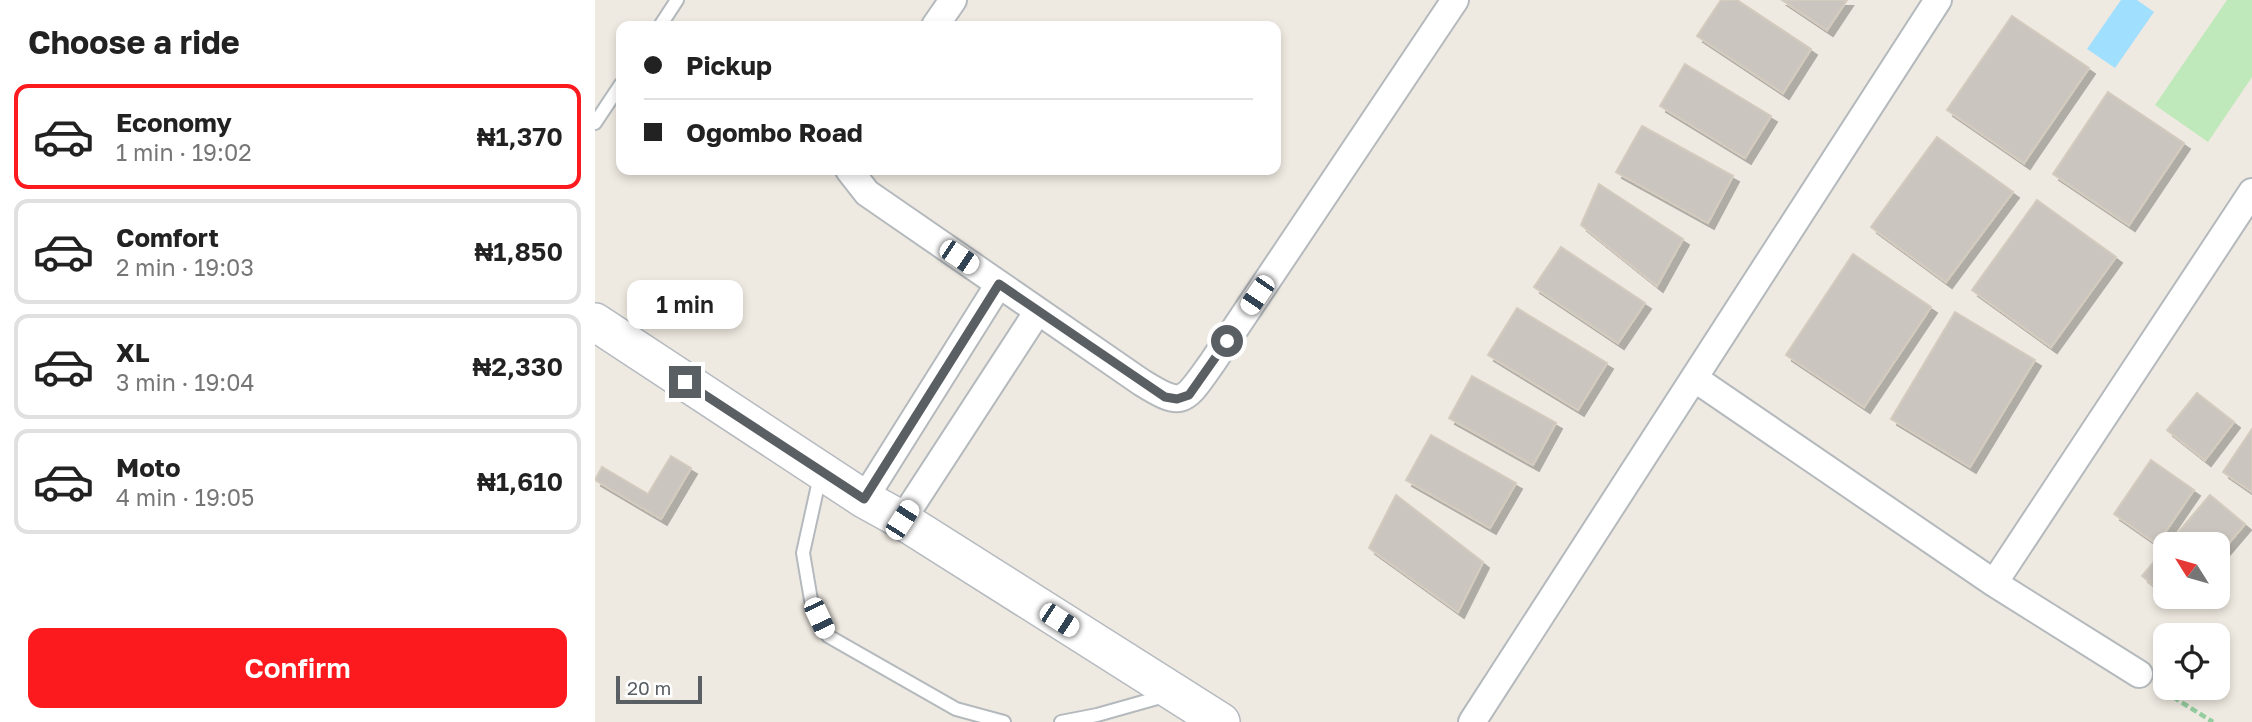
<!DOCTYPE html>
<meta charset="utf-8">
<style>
:root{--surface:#fff;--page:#f6f6f6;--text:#222;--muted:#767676;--line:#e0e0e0;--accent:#fc1a1e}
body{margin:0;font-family:"Golos Text",sans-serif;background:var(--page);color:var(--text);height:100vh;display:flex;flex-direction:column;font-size:26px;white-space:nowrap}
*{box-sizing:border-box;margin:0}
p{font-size:23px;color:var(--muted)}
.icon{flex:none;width:38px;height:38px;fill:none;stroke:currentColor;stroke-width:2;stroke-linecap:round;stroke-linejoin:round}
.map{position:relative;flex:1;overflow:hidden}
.side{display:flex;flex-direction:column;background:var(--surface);width:595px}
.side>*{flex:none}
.top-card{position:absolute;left:21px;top:21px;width:665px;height:154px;border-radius:14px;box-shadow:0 4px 10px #0003;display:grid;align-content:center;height:154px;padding:0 28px;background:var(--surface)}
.needle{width:46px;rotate:307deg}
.buttons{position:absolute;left:1558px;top:532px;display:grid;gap:14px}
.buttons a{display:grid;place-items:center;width:77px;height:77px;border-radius:14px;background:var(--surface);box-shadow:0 4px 10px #0003;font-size:35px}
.scale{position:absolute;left:21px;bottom:18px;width:86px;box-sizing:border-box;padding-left:7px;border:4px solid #5a5f64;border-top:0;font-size:19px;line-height:24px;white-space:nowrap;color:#5a5f64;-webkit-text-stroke:5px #fff;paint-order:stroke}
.end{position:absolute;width:32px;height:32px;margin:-16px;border:9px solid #5a5f64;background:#fff;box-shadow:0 0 0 4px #fff}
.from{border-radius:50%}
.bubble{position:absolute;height:49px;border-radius:14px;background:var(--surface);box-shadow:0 4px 10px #0003;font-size:23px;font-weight:600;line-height:49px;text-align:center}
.car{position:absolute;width:21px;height:42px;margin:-21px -10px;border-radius:9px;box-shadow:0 0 5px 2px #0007;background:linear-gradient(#fff 24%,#345 0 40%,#fff 0 76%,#345 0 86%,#fff 0)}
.top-card b{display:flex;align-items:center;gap:24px;height:66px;font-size:26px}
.top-card b+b{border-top:2px solid var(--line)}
.top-card i{width:18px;height:18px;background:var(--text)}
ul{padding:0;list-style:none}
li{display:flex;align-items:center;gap:21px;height:105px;margin:0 14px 10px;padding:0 14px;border:4px solid var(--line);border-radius:14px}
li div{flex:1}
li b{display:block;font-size:26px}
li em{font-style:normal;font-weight:600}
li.on{border-color:var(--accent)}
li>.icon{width:63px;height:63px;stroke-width:1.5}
h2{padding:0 28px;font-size:32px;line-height:84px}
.cta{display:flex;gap:14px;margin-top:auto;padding:14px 28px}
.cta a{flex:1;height:80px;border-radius:14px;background:var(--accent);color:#fff;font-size:28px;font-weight:600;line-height:80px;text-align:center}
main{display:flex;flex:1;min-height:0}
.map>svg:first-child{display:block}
.park{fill:#bfe9ba}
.water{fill:#a1dfff}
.building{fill:#cac5be;stroke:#d4cbbf;stroke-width:2;filter:url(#shadow)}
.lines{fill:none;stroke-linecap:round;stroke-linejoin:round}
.service-casing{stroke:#b4b9bd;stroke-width:16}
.minor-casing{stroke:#b4b9bd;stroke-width:30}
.secondary-casing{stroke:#b5bac0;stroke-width:40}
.path{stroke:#94cd9f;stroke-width:4.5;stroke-dasharray:7 3.5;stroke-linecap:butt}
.service{stroke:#fff;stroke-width:12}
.minor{stroke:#fff;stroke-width:26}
.secondary{stroke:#fff;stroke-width:37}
.route{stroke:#5a5f64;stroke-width:9}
</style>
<main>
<section class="side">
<h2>Choose a ride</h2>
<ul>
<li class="on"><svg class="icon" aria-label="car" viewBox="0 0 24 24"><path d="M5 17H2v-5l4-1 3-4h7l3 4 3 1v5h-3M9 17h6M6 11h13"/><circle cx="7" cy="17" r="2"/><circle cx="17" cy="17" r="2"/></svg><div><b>Economy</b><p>1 min · 19:02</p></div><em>₦1,370</em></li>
<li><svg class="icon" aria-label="car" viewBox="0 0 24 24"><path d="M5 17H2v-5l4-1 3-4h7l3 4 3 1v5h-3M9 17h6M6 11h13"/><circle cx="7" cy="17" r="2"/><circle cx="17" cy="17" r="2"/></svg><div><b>Comfort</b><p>2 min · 19:03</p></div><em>₦1,850</em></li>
<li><svg class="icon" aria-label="car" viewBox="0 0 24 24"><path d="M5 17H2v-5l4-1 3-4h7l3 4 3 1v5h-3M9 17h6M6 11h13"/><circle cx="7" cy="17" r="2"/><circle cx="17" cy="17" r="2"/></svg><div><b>XL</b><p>3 min · 19:04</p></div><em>₦2,330</em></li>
<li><svg class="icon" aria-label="car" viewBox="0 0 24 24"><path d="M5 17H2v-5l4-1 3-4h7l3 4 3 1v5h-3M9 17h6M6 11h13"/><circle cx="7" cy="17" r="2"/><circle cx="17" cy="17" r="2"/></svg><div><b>Moto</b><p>4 min · 19:05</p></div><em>₦1,610</em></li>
</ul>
<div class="cta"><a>Confirm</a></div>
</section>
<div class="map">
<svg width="1657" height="722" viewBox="0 0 1657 722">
<defs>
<filter id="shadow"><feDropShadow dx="6" dy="6" stdDeviation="0" flood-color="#0004"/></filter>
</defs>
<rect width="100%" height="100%" fill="#efeae1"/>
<path class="park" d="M1632,0H1657V77L1613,142L1560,105Z"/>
<path class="water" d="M1526,0H1542L1559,12L1520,68L1492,49Z"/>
<path class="building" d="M1126,0H1142L1216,49L1188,93L1102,36Z
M1187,0H1252L1232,30Z
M1417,16L1494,68L1429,163L1352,110Z
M1090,64L1176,116L1150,158L1065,106Z
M1513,92L1589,143L1534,225L1458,174Z
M1047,126L1138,176L1113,223L1021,172Z
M1342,137L1418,192L1351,282L1276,227Z
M1004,184L1088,239L1062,286L986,225Z
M1442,200L1521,257L1456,347L1377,290Z
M966,247L1050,303L1023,343L939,287Z
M1258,254L1336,307L1269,407L1191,355Z
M922,308L1012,363L983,410L893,355Z
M1360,312L1440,360L1375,467L1296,419Z
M877,376L961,423L938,465L854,418Z
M1602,393L1639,422L1610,460L1572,430Z
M1657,429V492L1628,472Z
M836,435L921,483L895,528L811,480Z
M76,456L96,468L66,519L0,480L7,467L53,494Z
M1556,460L1599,490L1562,544L1519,514Z
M801,495L888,562L863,612L774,548Z
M1615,495L1650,524L1622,557V544H1573Z
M1570,549V595L1547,576Z"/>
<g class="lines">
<g class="service-casing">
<path id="service" d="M65,26L82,0
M0,123L26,84
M225,476L208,553L216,600L233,636L361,709L409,722
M466,722L502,715L573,695"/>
</g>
<g class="minor-casing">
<path id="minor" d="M340,26L358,0
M254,170L272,193L546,382C589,409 589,402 617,363L860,0
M1099,378L1399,583L1544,674
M269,499L404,284
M307,520L443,311
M1399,583L1657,192
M877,722L1343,0"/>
</g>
<g class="secondary-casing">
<path id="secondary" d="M0,322L269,499L307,520L626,722"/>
</g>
<path class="path" d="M1578,697L1618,722"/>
<use href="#service" class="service"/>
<use href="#minor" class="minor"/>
<use href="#secondary" class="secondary"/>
</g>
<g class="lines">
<path class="route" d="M90,382L269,499L404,284L570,397L582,399L594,395L632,341"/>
</g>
</svg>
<div class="buttons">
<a><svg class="needle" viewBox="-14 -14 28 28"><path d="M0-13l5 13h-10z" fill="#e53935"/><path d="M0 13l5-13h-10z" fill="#767676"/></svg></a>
<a><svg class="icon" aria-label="locate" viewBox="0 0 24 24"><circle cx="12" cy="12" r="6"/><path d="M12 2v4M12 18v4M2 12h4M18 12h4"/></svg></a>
</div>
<div class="scale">20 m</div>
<i class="end from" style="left:632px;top:341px"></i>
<i class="end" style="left:90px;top:382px"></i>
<div class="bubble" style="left:32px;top:280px;width:116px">1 min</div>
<i class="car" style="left:364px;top:257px;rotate:124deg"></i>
<i class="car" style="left:662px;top:295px;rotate:214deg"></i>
<i class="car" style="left:307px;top:520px;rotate:33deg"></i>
<i class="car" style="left:224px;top:618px;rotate:155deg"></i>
<i class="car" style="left:464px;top:620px;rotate:123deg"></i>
<div class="top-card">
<b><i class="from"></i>Pickup</b>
<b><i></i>Ogombo Road</b>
</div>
</div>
</main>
